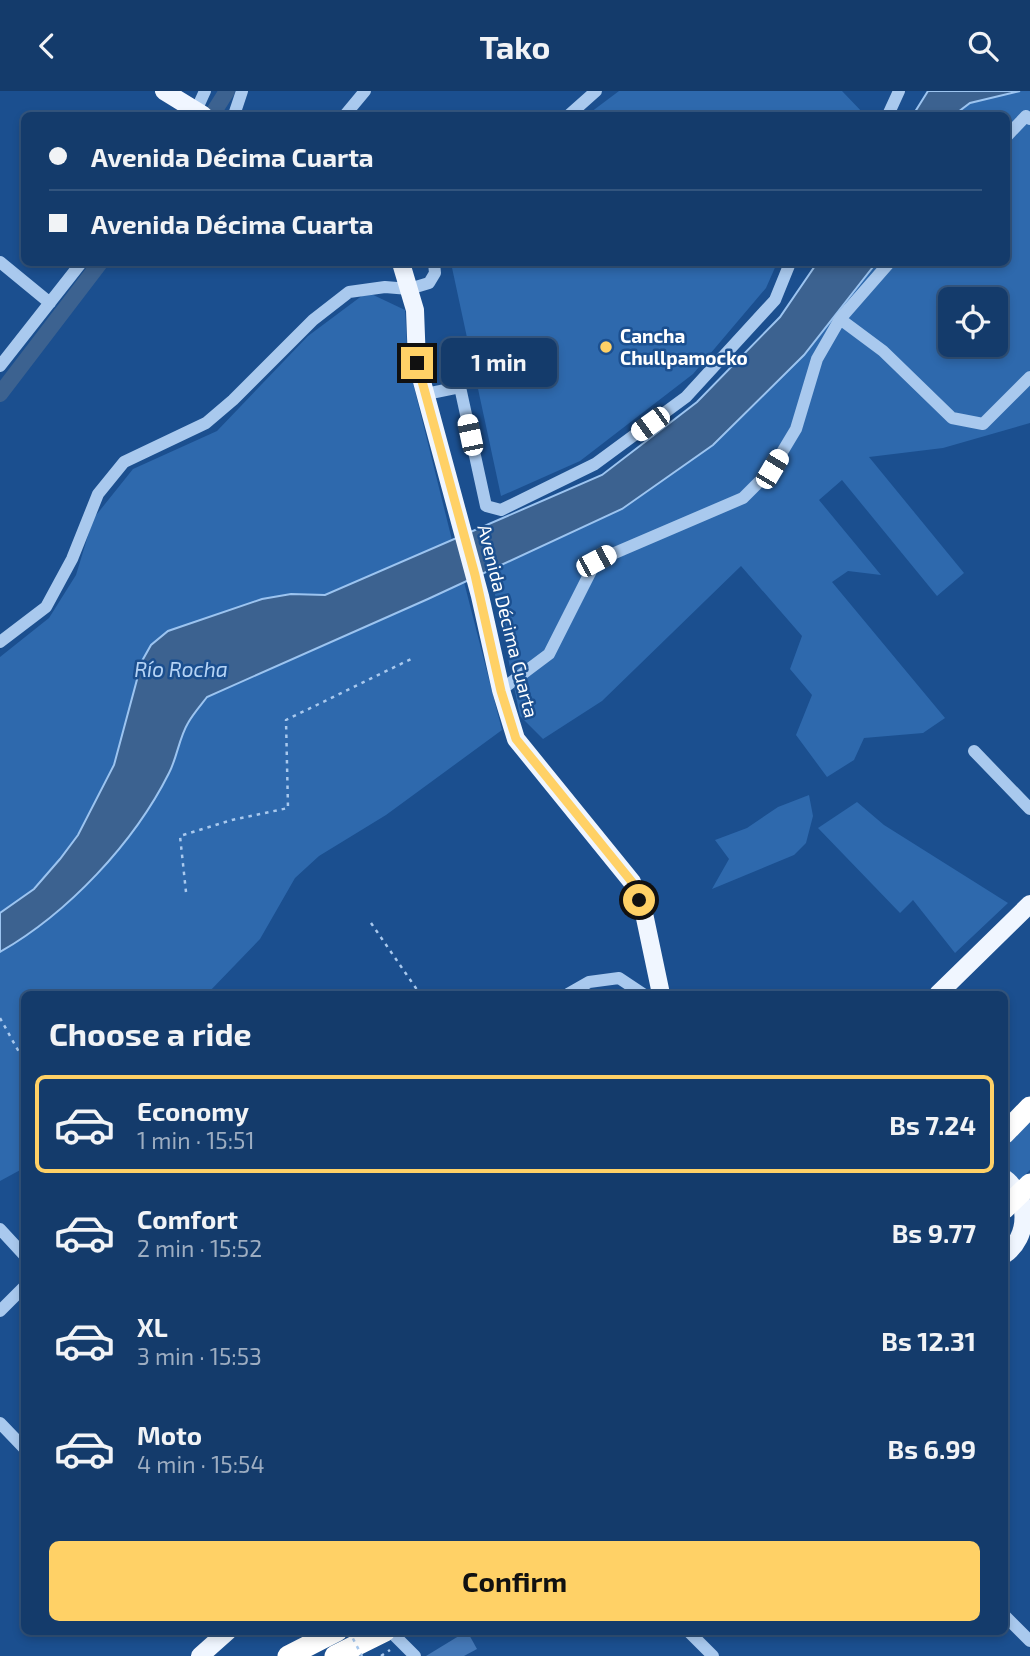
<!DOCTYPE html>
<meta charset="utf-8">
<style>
:root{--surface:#143b6b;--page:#1d4271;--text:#f1f3f6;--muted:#9dadc1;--line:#33557e;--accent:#ffd166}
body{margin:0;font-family:"Exo 2",sans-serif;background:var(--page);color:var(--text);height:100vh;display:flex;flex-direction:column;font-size:26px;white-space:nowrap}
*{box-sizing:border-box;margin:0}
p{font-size:23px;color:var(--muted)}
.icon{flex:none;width:38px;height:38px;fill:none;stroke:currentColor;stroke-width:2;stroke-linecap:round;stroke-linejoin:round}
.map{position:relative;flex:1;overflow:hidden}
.side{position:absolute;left:21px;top:900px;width:987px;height:644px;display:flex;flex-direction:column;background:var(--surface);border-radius:10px;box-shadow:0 4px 10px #0003,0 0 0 2px var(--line)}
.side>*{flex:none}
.top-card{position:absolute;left:21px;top:21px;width:989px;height:154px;border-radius:10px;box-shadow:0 4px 10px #0003,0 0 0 2px var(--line);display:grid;align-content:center;height:154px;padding:0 28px;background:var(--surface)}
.fabs{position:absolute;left:938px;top:196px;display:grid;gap:14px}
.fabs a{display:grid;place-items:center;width:70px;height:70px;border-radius:10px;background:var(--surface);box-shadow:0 4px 10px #0003,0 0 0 2px var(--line);font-size:35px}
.end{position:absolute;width:32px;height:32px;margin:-16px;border:9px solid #ffd166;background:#111;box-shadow:0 0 0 4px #111}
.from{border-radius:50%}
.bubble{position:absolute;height:49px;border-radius:10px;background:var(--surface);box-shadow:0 4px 10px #0003,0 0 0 2px var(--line);font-size:23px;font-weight:700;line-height:49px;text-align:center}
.car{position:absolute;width:21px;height:42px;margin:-21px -10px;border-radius:9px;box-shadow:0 0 5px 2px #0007;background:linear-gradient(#fff 24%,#345 0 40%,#fff 0 76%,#345 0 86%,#fff 0)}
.top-card b{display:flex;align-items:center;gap:24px;height:66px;font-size:26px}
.top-card b+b{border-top:2px solid var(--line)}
.top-card i{width:18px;height:18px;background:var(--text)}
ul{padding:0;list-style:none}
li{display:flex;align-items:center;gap:21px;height:98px;margin:0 14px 10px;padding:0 14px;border:4px solid transparent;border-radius:10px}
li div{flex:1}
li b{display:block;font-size:26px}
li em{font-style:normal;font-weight:700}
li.selected{border-color:var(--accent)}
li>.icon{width:63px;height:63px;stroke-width:1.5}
h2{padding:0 28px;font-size:32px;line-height:84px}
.cta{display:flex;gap:14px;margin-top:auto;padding:14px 28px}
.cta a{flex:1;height:80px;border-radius:10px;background:var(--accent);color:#111;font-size:28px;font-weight:700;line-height:80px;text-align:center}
header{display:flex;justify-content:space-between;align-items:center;height:91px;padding:0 28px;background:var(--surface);font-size:32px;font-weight:700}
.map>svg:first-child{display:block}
.green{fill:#2e69ad;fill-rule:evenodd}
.water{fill:#3c6290;stroke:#9cc4f0;stroke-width:2}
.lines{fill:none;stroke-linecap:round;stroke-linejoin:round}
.canal{stroke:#3c6290;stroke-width:16}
.building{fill:#4478b7}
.path{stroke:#a9c9ee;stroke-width:2.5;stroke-dasharray:3.5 5;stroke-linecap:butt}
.minor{stroke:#a9c9ee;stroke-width:12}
.major{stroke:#f0f6ff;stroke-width:18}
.highway{stroke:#fff;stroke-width:21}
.path-bridge{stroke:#a9c9ee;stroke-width:2.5;stroke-dasharray:3.5 5;stroke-linecap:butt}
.route{stroke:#ffd166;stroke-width:9}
.poi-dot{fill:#ffd166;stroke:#1b4f8f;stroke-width:2.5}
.labels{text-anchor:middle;stroke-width:5;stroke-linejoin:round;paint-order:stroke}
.poi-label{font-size:19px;font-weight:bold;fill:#fff;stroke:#1b4f8f;text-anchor:start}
.street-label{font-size:19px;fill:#fff;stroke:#1b4f8f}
.water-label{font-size:21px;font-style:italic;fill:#b5d3f5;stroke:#1b4f8f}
</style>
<header><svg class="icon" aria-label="back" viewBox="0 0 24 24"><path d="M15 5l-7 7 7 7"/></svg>Tako<svg class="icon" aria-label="search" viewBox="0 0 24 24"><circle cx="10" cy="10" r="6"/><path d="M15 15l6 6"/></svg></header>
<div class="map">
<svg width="1030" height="1565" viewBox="0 0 1030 1565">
<rect width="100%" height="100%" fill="#1b4f8f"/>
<path class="green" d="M619,0H842L865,24H587Z
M1020,0H1030V332L943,357L869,366L964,482L937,505L842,389L819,409L881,484L848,480L832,491L945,627L923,642L864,647L854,669L827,686L796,644L812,604L790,578L802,545L741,475L602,610L543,648L520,625L490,479L622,418L713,354L804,264L876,172H1006V24H954L970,12ZM950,208H996V254H950Z
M451,172H777L766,197L693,283L580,370L501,405Z
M367,201L405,219L408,272L452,449L325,504L291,503L168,540L128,625L114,674L78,744L60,768L34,798L0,822V566L49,527L76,484L93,428L133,378L217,340L308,245Z
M464,491L502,639L386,724L319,765L295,787L260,848L207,903H24V1077L0,1090V861C68,822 134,752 169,682C177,667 179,647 188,632C193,623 201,614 207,606Z
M809,704L813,725L806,752L794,764L712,798L729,768L715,749L747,737L778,716Z
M857,711L884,734L1008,812L955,862L913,809L900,822L818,737Z
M1030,1027V1079L1020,1089L1005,1080L1004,1054Z"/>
<path class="water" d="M928,0H1020L970,12L954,24H913Z
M817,172H876L804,264L713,354L622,418L428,508L207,606C201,614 193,623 188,632C179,647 177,667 169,682C134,752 68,822 0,861V822L34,798L60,768L78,744L114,674L142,570L151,554L168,540L262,508L291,503L325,504L602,384L697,311L780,226Z"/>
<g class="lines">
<path class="canal" d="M215,19L227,0
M0,303L100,172"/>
</g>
<path class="building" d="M467,1540L477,1558L464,1565H426Z"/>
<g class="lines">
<path class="path" d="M186,801L180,745L232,729L288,717L286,629L411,568
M371,832L420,903
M0,927L24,970
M381,1565L390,1559"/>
<path class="minor" d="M194,24L205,0
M234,24L242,0
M345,24L365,0
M569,24L596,0
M888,24L899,0
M1006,46L1026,25L1030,28
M0,171L50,212
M840,228L883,260L952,327L983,333L1030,286
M0,275L81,172
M426,303L460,296L486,415L501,419L595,373L686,306L775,209L790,172
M0,551L46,516L72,468L98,403L124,371L206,332L233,309L313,229L349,201L385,196L409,198L429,192L435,182L434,172
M501,599L549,563L596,470L743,407L772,378L796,338L817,268L840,228L889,172
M974,660L1030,718
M568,903L589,891L619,887L643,903
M0,1138L24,1164
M0,1220L24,1196
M0,1332L24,1357
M1004,1524L1030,1550
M390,1540L415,1565
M688,1540L713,1565"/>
<path class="major" d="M164,0L203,24
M401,172L415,219L417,272L480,505L501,599L516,648L632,791L645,827L661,903
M938,903L1030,813
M1004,1087C1030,1105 1030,1147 1004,1164
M200,1565L228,1540"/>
<path class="highway" d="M1004,1043L1030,1016
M1004,1118L1030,1093
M288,1565L337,1540
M335,1565L385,1540"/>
<path class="path-bridge" d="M349,1540L362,1565"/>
</g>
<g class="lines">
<path class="route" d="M417,272L475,484L501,600L516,648L632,791L639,809"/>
</g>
<circle class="poi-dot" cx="606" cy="256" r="7"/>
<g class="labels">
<g class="poi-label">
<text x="620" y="252">Cancha<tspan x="620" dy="22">Chullpamocko</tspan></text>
</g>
<g class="street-label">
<text transform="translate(508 530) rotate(76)" y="7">Avenida Décima Cuarta</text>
</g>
<g class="water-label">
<text x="181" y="586">Río Rocha</text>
</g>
</g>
</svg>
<div class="fabs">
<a><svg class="icon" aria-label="locate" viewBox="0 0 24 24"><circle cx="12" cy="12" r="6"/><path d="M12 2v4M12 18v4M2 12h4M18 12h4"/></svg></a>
</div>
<i class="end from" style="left:639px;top:809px"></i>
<i class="end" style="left:417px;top:272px"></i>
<div class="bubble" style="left:441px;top:247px;width:116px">1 min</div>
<i class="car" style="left:650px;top:333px;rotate:234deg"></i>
<i class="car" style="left:470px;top:344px;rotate:348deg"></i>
<i class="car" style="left:772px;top:378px;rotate:31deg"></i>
<i class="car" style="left:596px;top:470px;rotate:62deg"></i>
<div class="top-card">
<b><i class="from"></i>Avenida Décima Cuarta</b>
<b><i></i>Avenida Décima Cuarta</b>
</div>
<section class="side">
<h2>Choose a ride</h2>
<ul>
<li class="selected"><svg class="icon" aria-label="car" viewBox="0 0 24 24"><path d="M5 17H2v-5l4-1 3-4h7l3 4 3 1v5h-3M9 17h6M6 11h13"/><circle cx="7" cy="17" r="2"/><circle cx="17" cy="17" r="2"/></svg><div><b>Economy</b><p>1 min · 15:51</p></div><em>Bs 7.24</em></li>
<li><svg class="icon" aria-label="car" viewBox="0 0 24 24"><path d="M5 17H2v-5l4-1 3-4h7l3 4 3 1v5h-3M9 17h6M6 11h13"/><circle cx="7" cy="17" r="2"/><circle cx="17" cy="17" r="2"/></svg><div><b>Comfort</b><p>2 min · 15:52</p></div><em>Bs 9.77</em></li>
<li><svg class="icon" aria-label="car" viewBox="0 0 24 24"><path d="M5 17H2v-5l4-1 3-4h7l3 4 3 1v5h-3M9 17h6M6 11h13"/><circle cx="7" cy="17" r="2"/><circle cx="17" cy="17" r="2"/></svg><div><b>XL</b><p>3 min · 15:53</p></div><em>Bs 12.31</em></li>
<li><svg class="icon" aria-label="car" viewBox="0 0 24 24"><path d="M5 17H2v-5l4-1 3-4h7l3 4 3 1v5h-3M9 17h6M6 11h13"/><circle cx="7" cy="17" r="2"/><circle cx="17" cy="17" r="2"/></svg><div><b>Moto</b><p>4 min · 15:54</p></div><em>Bs 6.99</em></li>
</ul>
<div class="cta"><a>Confirm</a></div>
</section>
</div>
